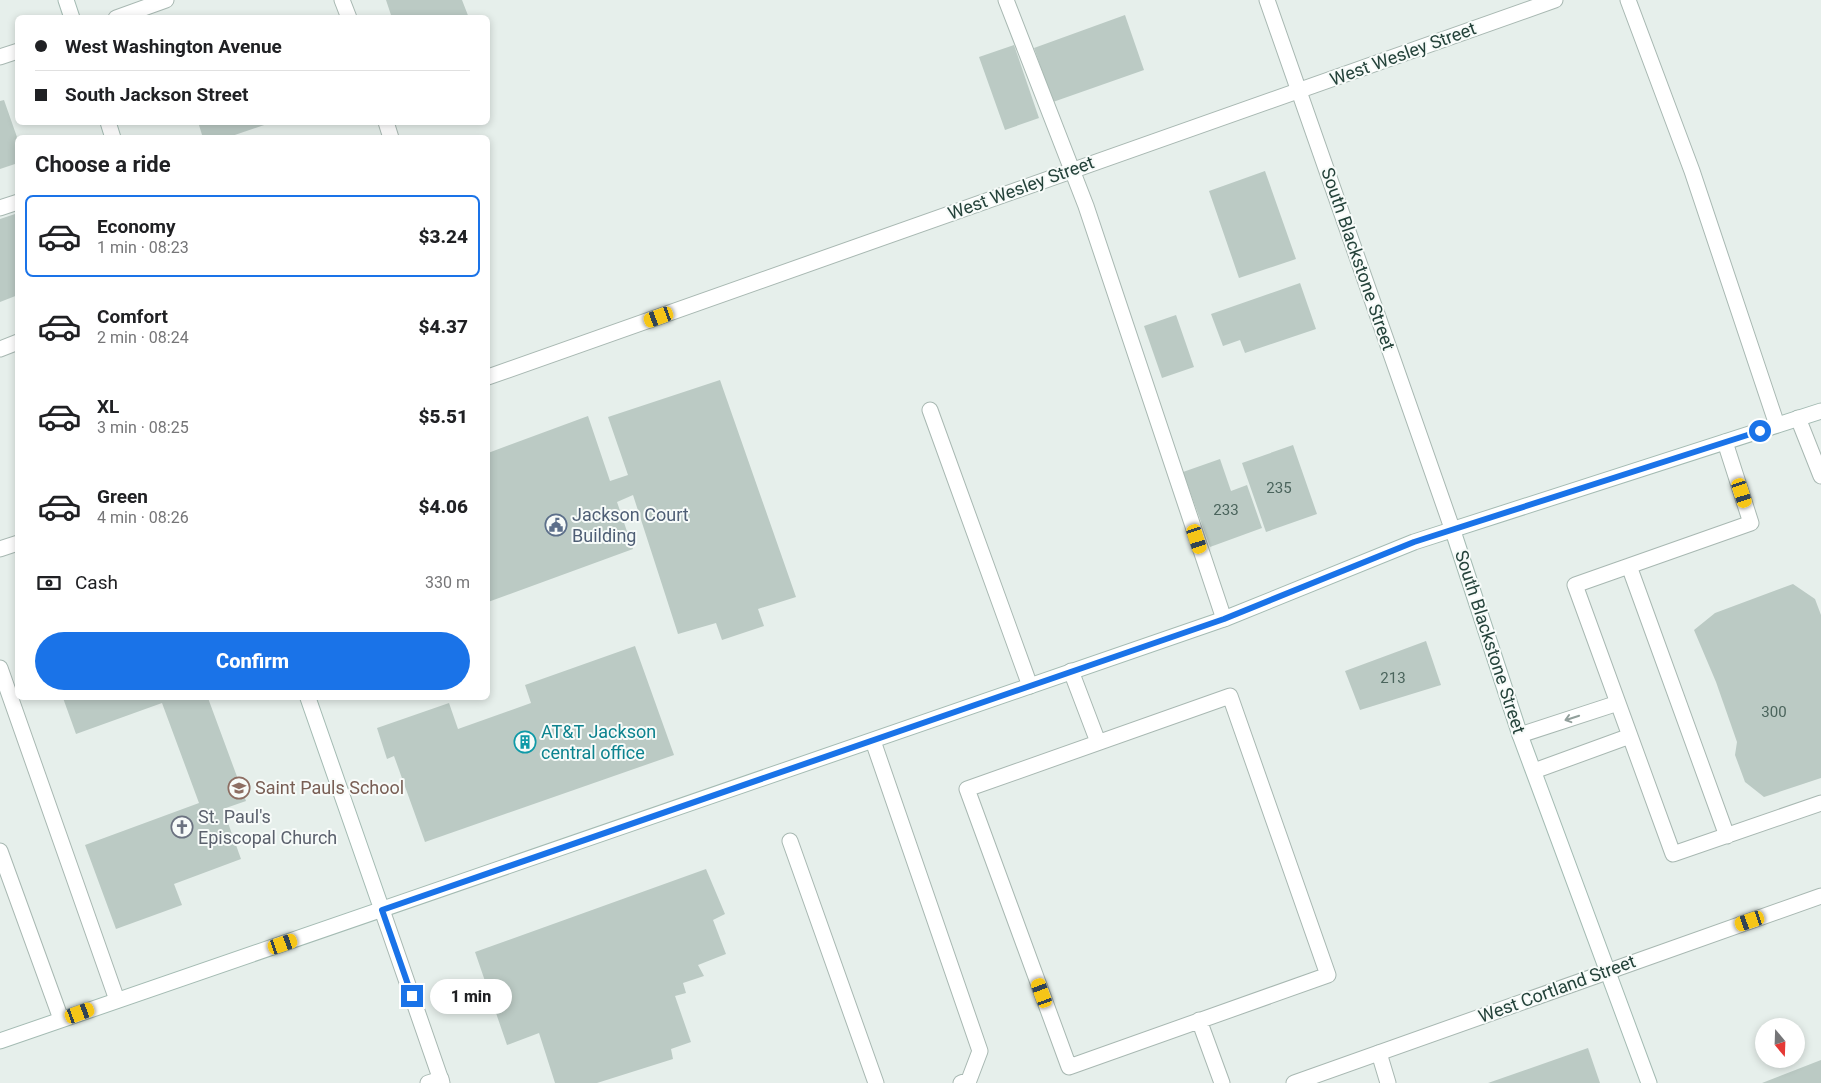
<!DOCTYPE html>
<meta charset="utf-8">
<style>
:root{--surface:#fff;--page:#f6f6f6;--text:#202124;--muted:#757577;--line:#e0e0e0;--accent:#1a73e8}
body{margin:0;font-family:Roboto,sans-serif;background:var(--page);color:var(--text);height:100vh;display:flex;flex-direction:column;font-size:19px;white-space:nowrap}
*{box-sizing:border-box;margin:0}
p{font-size:16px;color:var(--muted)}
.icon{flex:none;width:28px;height:28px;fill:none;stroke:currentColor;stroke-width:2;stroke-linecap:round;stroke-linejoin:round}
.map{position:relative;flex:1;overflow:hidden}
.panel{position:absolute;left:15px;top:135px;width:475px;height:565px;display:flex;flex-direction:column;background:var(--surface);border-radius:8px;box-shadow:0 2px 8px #0003}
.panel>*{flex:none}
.guide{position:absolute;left:15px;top:15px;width:475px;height:110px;border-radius:8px;box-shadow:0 2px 8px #0003;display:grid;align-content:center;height:110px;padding:0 20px;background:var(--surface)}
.needle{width:32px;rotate:161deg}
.tools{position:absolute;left:1755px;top:1018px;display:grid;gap:10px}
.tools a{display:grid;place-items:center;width:50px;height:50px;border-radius:50%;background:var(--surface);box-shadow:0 2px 8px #0003;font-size:25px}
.end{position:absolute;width:22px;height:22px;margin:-11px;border:6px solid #1a73e8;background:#fff;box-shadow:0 0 0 2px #fff}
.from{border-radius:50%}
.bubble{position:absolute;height:35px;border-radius:18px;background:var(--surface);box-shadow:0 2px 8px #0003;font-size:16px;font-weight:800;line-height:35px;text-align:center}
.car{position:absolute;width:15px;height:30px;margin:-15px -8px;border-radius:6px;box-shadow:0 0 4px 1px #0007;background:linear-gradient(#f5c518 24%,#345 0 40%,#f5c518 0 76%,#345 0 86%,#f5c518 0)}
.guide b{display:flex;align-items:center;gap:18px;height:48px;font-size:19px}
.guide b+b{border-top:1px solid var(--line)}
.guide i{width:12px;height:12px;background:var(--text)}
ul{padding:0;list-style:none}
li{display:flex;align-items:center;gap:15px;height:82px;margin:0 10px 8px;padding:0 10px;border:2px solid transparent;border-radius:8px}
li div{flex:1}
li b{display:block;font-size:19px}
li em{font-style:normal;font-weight:800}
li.active{border-color:var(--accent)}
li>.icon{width:45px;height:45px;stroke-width:1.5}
h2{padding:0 20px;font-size:22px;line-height:60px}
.pay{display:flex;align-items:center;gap:12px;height:55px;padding:0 20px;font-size:19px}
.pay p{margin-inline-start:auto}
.button{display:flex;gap:10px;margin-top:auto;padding:10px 20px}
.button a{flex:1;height:58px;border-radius:30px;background:var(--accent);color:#fff;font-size:20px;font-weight:800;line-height:58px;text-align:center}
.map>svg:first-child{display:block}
.building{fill:#bbcac4}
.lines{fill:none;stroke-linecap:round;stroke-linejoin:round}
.lane-casing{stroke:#a8b8b2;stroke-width:17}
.street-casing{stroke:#a8b8b2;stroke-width:17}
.secondary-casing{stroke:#a4bbb3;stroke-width:17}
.lane{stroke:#fff;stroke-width:15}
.street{stroke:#fff;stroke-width:15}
.secondary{stroke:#fff;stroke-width:15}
.oneway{stroke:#92a09c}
.route{stroke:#1a73e8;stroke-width:6}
.labels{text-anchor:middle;stroke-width:4;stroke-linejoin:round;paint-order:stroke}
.number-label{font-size:15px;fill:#4a645c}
.street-label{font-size:18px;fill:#24423a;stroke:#f7fbf9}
.service-label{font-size:18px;fill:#4e5e75;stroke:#f7fbf9;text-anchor:start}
.culture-label{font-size:18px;fill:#0d838f;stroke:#f7fbf9;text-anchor:start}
.education-label{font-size:18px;fill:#785e54;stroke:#f7fbf9;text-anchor:start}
.worship-label{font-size:18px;fill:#5b616d;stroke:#f7fbf9;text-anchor:start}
</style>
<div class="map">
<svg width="1821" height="1083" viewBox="0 0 1821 1083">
<rect width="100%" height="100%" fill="#e6efeb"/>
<path class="building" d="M386,0H462L469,18H392Z
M1125,15L1144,70L1053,102L1034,48Z
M1014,45L1039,118L1005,130L979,57Z
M4,100L18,140V163L0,169V101Z
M198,122H270V123L226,138H203Z
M1265,171L1296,259L1239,278L1209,191Z
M18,213V295L0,302V219Z
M1300,283L1316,329L1245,353L1240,340L1223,346L1211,314Z
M1176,315L1194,367L1162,378L1144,326Z
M720,380L796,597L758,609L764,626L722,640L716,623L678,634L633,495L617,502L633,549L488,602V453L588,416L610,481L628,475L608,417Z
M1293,445L1317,514L1266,532L1242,463Z
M1220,459L1231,491L1247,485L1262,528L1210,547L1183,472Z
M1793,584L1815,599L1821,615V778L1764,797L1745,782L1735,755L1737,742L1716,682L1694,630L1715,613Z
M1426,641L1441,685L1360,710L1345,671Z
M635,646L674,755L425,842L394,756L387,759L377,728L449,703L458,729L531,703L525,685Z
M63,698H208L246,801L223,809L241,859L174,884L182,905L116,929L85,845L199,803L162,703L76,734Z
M706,869L725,914L713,920L726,954L698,965L704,976L683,983L686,993L675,996L691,1042L671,1049L673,1059L597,1083H555L539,1033L507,1045L475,952Z
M1588,1048L1600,1083H1488Z
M1821,1060V1083H1762Z"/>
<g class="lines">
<g class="lane-casing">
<path id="lane" d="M342,0L349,18
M1006,0L1086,206L1224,619
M1628,0L1692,171L1777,425
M386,122L391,138
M0,208L18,202
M0,349L18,342
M930,410L1030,686
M1798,418L1821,476
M1725,442L1751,523L1575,585L1673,854L1821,803
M1629,566L1727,836
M0,668L117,1000
M1071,671L1098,742
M1230,696L1328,975L1069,1067L967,789Z
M1520,735L1618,703
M873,741L980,1051L969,1080L961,1083
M1534,771L1630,736
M790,841L876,1083
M0,851L61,1019
M1199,1020L1222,1083
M1379,1053L1388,1083
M428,1083L441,1079"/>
</g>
<g class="street-casing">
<path id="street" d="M1267,0L1453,531
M116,18L166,0
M0,57L18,51
M488,377L1555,0
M0,549L18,543
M382,910L442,1083
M1294,1083L1821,896"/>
</g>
<g class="secondary-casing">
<path id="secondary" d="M66,0L72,18
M108,122L113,138
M1453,531L1520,735L1649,1083
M308,698L382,910
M0,1041L1224,619L1414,542L1821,411"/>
</g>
<use href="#lane" class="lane"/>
<use href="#street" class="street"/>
<use href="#secondary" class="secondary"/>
</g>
<defs><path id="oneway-shaft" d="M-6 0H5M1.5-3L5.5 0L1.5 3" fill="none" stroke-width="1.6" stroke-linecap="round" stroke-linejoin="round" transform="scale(1.25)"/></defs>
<use class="oneway" href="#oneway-shaft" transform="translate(1572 718) rotate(162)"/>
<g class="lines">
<path class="route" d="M412,996L382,910L1224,619L1414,542L1760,431"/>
</g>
<defs>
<g id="civic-ring" transform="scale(1.125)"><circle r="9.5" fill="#f7fbf9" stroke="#5c6f8a" stroke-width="1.5"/><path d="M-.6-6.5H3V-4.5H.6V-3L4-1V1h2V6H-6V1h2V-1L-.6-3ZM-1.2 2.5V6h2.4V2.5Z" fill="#5c6f8a"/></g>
<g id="building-ring" transform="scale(1.125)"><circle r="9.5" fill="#f7fbf9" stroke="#0f9aa8" stroke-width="1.5"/><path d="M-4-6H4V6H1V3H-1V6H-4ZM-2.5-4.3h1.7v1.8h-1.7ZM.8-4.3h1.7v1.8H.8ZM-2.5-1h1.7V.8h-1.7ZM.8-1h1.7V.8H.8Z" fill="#0f9aa8"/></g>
<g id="school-ring" transform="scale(1.125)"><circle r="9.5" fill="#f7fbf9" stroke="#8d6e63" stroke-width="1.5"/><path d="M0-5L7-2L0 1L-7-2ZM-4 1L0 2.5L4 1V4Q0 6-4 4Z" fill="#8d6e63"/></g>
<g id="church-ring" transform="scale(1.125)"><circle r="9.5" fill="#f7fbf9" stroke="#6b7280" stroke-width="1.5"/><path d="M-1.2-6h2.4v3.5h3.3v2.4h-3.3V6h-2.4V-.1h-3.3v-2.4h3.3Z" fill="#6b7280"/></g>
</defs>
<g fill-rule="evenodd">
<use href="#civic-ring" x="556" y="525"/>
<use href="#building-ring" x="525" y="742"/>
<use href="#school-ring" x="239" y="788"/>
<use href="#church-ring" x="182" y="827"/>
</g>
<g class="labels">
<g class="number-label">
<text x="1279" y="493">235</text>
<text x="1226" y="515">233</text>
<text x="1393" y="683">213</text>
<text x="1774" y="717">300</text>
</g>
<g class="street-label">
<text transform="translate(1403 54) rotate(-20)" y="6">West Wesley Street</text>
<text transform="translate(1021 188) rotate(-20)" y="6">West Wesley Street</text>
<text transform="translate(1358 259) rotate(71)" y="6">South Blackstone Street</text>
<text transform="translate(1490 642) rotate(72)" y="6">South Blackstone Street</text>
<text transform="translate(1557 989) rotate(-20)" y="6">West Cortland Street</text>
</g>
<g class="service-label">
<text x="572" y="521">Jackson Court<tspan x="572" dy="21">Building</tspan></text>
</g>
<g class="culture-label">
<text x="541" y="738">AT&amp;T Jackson<tspan x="541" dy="21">central office</tspan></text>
</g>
<g class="education-label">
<text x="255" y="794">Saint Pauls School</text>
</g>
<g class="worship-label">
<text x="198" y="823">St. Paul's<tspan x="198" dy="21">Episcopal Church</tspan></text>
</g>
</g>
</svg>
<div class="tools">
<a><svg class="needle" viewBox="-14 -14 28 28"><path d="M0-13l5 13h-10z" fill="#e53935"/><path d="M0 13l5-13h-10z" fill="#757577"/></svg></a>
</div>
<i class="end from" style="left:1760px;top:431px"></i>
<i class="end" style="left:412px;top:996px"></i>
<div class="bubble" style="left:430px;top:979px;width:82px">1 min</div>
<i class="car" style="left:659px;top:317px;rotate:250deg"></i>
<i class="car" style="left:1742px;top:493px;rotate:162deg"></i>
<i class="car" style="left:1197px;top:539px;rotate:162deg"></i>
<i class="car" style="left:1750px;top:921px;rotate:251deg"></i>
<i class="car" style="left:283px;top:944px;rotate:71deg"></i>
<i class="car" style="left:1042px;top:993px;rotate:340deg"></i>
<i class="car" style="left:80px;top:1013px;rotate:70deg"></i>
<div class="guide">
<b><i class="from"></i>West Washington Avenue</b>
<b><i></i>South Jackson Street</b>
</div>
<section class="panel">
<h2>Choose a ride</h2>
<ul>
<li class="active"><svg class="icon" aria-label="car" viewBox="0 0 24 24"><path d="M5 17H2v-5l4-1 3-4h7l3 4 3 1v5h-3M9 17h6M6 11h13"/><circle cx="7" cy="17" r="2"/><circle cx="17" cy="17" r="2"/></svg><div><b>Economy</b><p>1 min · 08:23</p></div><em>$3.24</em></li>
<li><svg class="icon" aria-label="car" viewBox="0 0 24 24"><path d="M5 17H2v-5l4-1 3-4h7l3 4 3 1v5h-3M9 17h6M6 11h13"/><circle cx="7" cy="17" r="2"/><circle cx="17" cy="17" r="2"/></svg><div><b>Comfort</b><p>2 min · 08:24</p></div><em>$4.37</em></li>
<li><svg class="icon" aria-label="car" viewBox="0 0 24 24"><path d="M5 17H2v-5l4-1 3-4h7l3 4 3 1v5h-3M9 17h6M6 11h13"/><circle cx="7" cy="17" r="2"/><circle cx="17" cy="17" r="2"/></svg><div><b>XL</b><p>3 min · 08:25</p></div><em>$5.51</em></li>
<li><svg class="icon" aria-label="car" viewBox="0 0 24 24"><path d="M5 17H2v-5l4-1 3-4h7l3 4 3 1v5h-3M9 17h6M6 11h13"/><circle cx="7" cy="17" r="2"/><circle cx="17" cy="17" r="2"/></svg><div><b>Green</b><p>4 min · 08:26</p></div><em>$4.06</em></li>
</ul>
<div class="pay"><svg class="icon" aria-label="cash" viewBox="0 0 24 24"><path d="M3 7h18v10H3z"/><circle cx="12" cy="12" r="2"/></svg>Cash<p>330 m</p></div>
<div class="button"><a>Confirm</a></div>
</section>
</div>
